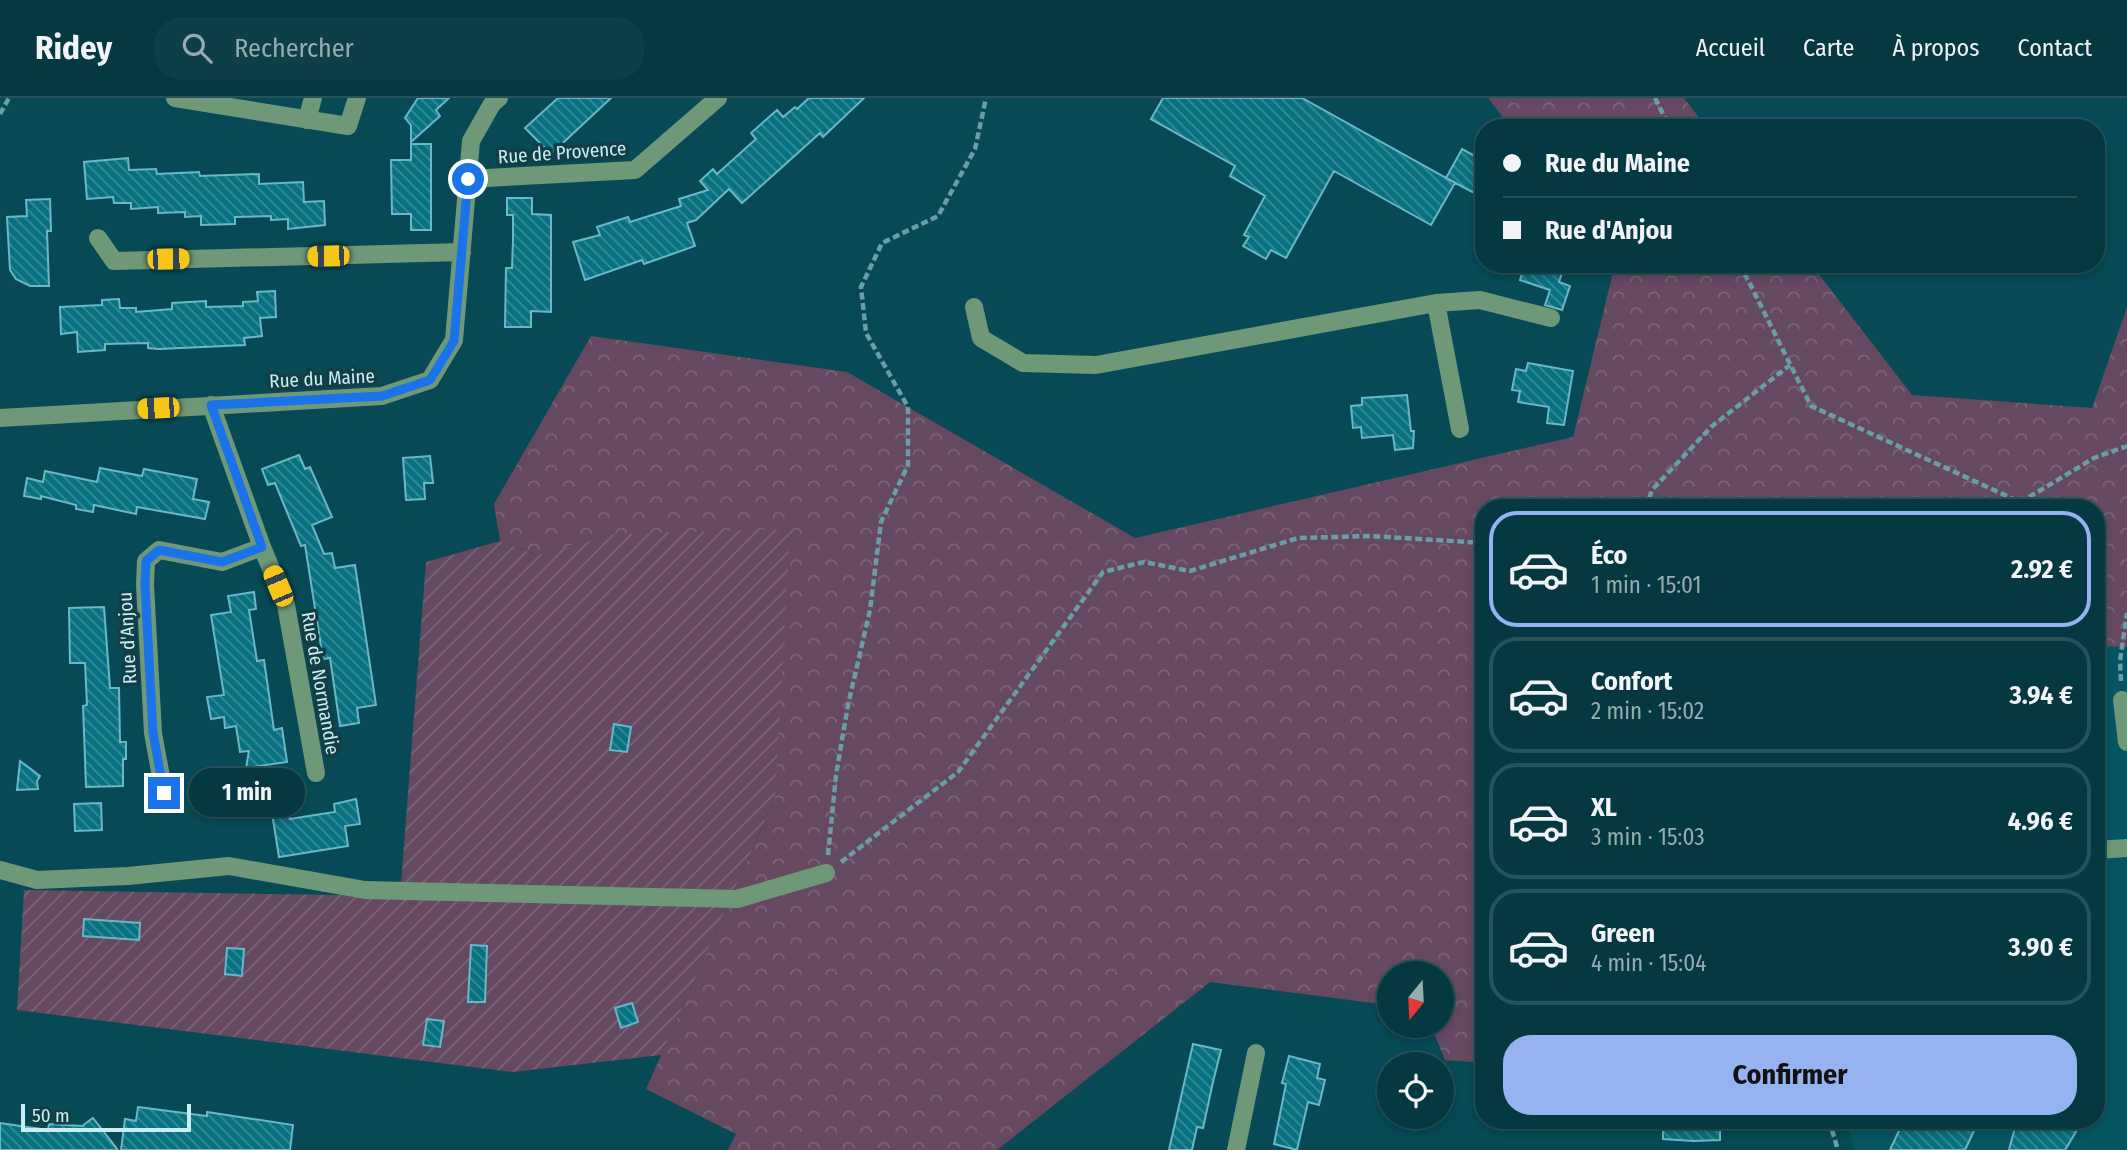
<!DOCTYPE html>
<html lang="fr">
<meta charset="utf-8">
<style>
:root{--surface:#053840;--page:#0e3f47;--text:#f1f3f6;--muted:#97acb1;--line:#265259;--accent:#95b2f1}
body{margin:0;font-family:"Fira Sans Condensed",sans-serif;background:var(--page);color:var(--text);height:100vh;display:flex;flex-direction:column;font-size:26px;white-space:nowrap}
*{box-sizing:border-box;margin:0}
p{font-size:23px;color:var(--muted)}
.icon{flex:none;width:38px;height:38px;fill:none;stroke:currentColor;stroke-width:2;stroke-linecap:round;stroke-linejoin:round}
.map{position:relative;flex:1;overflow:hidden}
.drawer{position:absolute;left:1475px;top:401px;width:630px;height:630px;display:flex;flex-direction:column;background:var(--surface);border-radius:28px;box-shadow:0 4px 10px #0003,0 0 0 2px var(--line)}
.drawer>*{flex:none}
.banner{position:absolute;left:1475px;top:21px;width:630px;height:154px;border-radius:28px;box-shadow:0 4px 10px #0003,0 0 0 2px var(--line);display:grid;align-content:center;height:154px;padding:0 28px;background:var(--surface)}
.needle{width:46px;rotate:198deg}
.tools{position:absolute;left:1377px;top:863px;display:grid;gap:14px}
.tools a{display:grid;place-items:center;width:77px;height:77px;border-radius:50%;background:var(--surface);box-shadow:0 4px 10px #0003,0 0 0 2px var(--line);font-size:35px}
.scale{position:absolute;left:21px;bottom:18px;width:170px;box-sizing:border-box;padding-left:7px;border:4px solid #c9edf4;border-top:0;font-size:19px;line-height:24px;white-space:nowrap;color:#c9edf4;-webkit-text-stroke:5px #143e45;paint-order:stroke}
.end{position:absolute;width:32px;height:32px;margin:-16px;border:9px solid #1a73e8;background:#fff;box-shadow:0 0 0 4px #fff}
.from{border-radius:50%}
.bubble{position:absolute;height:49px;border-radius:24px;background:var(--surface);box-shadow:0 4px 10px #0003,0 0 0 2px var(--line);font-size:23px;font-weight:700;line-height:49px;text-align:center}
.car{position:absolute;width:21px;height:42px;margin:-21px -10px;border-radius:9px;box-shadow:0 0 5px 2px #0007;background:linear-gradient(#f5c518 24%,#345 0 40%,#f5c518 0 76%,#345 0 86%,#f5c518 0)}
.banner b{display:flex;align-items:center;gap:24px;height:66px;font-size:26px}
.banner b+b{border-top:2px solid var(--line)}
.banner i{width:18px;height:18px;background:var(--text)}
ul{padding:12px 0 0;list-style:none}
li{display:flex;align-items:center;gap:21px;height:116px;margin:0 14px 10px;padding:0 14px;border:4px solid var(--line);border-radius:28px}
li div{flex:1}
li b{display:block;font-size:26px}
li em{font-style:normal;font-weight:700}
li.on{border-color:var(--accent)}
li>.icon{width:63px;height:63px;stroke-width:1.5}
.cta{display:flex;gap:14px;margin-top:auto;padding:14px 28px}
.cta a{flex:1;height:80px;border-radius:28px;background:var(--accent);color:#111;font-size:28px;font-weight:700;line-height:80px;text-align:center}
header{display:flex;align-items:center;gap:42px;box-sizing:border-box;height:98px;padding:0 35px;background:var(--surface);border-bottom:2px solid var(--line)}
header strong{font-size:33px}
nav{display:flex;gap:38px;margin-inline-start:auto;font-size:24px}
.search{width:490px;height:63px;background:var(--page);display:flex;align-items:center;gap:18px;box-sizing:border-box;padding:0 24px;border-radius:28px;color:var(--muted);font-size:26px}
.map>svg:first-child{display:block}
.built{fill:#055662}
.forest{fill:url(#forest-crowns)}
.garden{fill:url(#garden-furrows)}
.building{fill:url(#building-back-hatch);stroke:#6bb7c6;stroke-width:2}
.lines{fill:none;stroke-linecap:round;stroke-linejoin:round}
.path{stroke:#6a9da6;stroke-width:4.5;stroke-dasharray:7 3.5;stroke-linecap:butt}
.minor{stroke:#6f9878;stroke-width:18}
.route{stroke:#1a73e8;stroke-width:9}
.labels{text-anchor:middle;stroke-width:7;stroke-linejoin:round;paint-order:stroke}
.street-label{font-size:19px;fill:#c9edf4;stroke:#143e45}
</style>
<header>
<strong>Ridey</strong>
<div class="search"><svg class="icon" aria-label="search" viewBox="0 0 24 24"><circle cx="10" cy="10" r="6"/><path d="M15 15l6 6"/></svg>Rechercher</div>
<nav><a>Accueil</a><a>Carte</a><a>À propos</a><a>Contact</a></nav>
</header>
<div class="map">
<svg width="2127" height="1052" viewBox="0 0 2127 1052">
<defs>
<pattern id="forest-crowns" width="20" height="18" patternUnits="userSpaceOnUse" patternTransform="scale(1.75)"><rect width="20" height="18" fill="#654961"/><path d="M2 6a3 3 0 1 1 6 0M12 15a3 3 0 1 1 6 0" fill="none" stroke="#7a6478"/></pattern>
<pattern id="garden-furrows" width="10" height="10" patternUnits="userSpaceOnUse" patternTransform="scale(1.75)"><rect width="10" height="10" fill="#654961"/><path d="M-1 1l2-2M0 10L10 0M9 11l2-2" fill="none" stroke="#7a6478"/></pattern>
<pattern id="building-back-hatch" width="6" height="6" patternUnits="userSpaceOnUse" patternTransform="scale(1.75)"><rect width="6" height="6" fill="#087180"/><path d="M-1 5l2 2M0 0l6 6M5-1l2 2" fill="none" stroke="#368c99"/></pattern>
</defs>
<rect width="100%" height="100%" fill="#074a55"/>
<path class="built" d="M2097,548L2127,549V1052H1855L1846,1022H2096Z"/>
<path class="forest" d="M1488,0H1684L1707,30H1511Z
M1615,166H1811L1912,297L2092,310L2127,209V549L2097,548L2096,410H1484V965L1445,962L1431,928H1442V875H1390L1389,907L1210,884L997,1052H728L736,1036L646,991L775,700L613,436L537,457L500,443L494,406L591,238L847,274L1135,440L1573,339Z"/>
<path class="garden" d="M790,431L775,700L661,957L513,974L17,912L24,792L400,798L426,464L500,443L537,457L613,436Z"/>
<path class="building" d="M418,0H449L436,12L440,18L411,44V27L405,20Z
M558,0H611L551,56L525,30Z
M809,0H864L823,39L820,35L742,105L729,91L696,122L687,125L695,148L644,166L642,162L585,182L573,144L600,137L597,129L628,119L630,124L681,108L679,101L708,92L700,83L713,71L717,76L756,41L751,35L777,12L783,19L795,9L797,11Z
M1163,0H1302L1455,85L1431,127L1334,73L1286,160L1271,152L1266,161L1243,148L1249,139L1244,137L1265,98L1230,78L1235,68L1151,21Z
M411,46H431V132H411V116H392L391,62H411Z
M1462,51L1484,63V100L1446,80Z
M128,60L129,72L156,71L157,76L199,74L200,78L259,76V86L303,84L304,104L324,103L325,127L288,131V121L271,122V118L235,119V126L201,127V118L185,119V114L158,115V109L131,111V105H114L113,99L87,101L84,64Z
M507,100H532V116L551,117V214L531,213V229H505L506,170H512L513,143V117H507Z
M50,101L51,133H47L49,188H30L16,181L10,172L7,119L27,118L26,102Z
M1525,166H1565L1559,184L1570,188L1562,212L1545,207L1550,192L1520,182Z
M275,193L276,219L260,220L262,238L244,240L245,247L159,251L148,250V245L105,246V252L78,254L77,234L61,236L60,209L102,207V202L119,201L120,210H136V214L172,211V205L206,203V209L243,208V204L258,203L257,194Z
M1528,265L1573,273L1564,327L1547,325L1549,309L1518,304L1520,293L1512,292L1516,271L1526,273Z
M1407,297L1411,333H1414L1413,350L1395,352L1393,337L1362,340L1361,329L1353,330L1351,308L1362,307V300Z
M299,357L305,371L310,369L332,419L312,427L324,456L332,455L335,470L355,467L376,607L357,610L359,625L340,628L330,560L323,561L305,447L301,448L275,385L268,387L262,371Z
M430,358L433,385H424L425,401L406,402L403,360Z
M100,370L142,378L144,371L197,381L193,401L209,404L205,421L137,409L136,416L94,407L93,414L76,411V407L41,398V401L24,398L27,380L43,384L45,373L97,384Z
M254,494L256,511L249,512L257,563L264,562L274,632L282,630L287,664L246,670L249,653L240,654L236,628L225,630L224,619L211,621L207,599L224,597L211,517L231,514L228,498Z
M104,509L110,590H119L120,644H126V661H123V688L86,689L83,608L87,607L85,565H70L69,510Z
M614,626L631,629L627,654L610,652Z
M20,663L40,678L37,683L38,691L17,692Z
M356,701L360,726L345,728L348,748L279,759L272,715L288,712L290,721L315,717L335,714L334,706Z
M101,705L102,732L75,733L74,706Z
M84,821L140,825L139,842L83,838Z
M471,847L487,848L485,904H468Z
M227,850L244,851L242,878L225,876Z
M632,905L638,924L621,930L615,910Z
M427,921L444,923L440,949L423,947Z
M1193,946L1221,952L1213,984L1203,1030L1197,1029L1192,1052H1169Z
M1289,958L1320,966L1317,980L1325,982L1319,1007L1308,1004L1297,1052L1274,1046L1286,986L1282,985Z
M138,1009L207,1018V1014L293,1027L290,1052H121L125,1021L136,1023Z
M93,1020L118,1052H0V1025L48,1032L49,1026L82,1028Z
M1663,1022H1720V1042L1693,1043L1663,1041Z
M1904,1022H1979L1965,1052H1890Z
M2017,1022H2083L2065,1052H2009Z"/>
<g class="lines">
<path class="path" d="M1655,0L1670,30
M0,16L9,0
M1740,166L1811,308L2020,404
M1646,410L1652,392L1711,329L1790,267
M2011,410L2094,360L2127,348
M2121,583L2120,563L2127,515
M828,757L836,677L848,607L870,512L881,424L908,367V309L866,235L861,189L882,145L938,118L975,51L986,0
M841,764L958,674L1103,474L1144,464L1190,473L1298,440L1371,438L1484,445
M1829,1022L1838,1052"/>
<path class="minor" d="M175,0L348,28L357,0
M307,22L313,0
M468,81L635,72L718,0
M98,140L114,163L462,154
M1436,205L1460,331
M974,209L981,240L1023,265L1096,267L1436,205L1480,202L1551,220
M211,307L262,449L286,507L316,675
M0,320L382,298L430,282L454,242L471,43L492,6L499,0
M2122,602L2127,644
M164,695L153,635L145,487L146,463L159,452L222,464L262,449
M2096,752L2127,750
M0,772L37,782L128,778L229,768L365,792L737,801L826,775
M1236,1052L1256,955"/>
</g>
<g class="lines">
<path class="route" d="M164,695L153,635L145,487L146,463L159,452L222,464L262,449L211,307L382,298L430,282L454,243L468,81"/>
</g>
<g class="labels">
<g class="street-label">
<text transform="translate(562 54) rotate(-4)" y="7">Rue de Provence</text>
<text transform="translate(322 280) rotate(-3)" y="7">Rue du Maine</text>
<text transform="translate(127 540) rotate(-93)" y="7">Rue d'Anjou</text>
<text transform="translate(321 585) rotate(80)" y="7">Rue de Normandie</text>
</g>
</g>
</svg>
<div class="tools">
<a><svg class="needle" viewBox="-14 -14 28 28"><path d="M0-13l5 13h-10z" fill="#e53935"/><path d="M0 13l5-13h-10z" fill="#97acb1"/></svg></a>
<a><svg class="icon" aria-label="locate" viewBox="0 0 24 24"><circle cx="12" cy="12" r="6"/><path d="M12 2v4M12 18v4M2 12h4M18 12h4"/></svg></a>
</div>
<div class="scale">50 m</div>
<i class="end from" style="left:468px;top:81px"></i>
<i class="end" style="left:164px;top:695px"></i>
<div class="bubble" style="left:189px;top:670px;width:116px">1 min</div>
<i class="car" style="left:328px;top:158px;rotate:269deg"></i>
<i class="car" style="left:168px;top:161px;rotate:89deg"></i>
<i class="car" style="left:158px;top:310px;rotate:267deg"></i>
<i class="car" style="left:278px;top:488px;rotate:337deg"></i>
<div class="banner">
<b><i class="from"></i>Rue du Maine</b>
<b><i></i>Rue d'Anjou</b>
</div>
<section class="drawer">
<ul>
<li class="on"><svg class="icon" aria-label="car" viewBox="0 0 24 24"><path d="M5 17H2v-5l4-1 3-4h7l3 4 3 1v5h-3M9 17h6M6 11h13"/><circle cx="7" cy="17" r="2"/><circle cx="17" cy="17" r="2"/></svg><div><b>Éco</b><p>1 min · 15:01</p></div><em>2.92 €</em></li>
<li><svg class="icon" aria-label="car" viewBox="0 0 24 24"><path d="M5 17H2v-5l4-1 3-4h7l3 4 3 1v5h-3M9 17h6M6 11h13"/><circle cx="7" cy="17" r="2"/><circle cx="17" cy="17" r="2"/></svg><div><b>Confort</b><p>2 min · 15:02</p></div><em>3.94 €</em></li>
<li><svg class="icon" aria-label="car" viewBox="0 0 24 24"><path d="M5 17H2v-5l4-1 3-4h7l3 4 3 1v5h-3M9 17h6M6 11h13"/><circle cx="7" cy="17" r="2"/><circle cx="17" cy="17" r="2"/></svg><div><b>XL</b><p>3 min · 15:03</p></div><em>4.96 €</em></li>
<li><svg class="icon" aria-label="car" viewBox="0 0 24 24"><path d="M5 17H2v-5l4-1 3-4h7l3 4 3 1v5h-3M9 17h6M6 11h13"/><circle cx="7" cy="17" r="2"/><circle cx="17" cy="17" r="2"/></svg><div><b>Green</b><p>4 min · 15:04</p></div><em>3.90 €</em></li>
</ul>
<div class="cta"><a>Confirmer</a></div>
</section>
</div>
